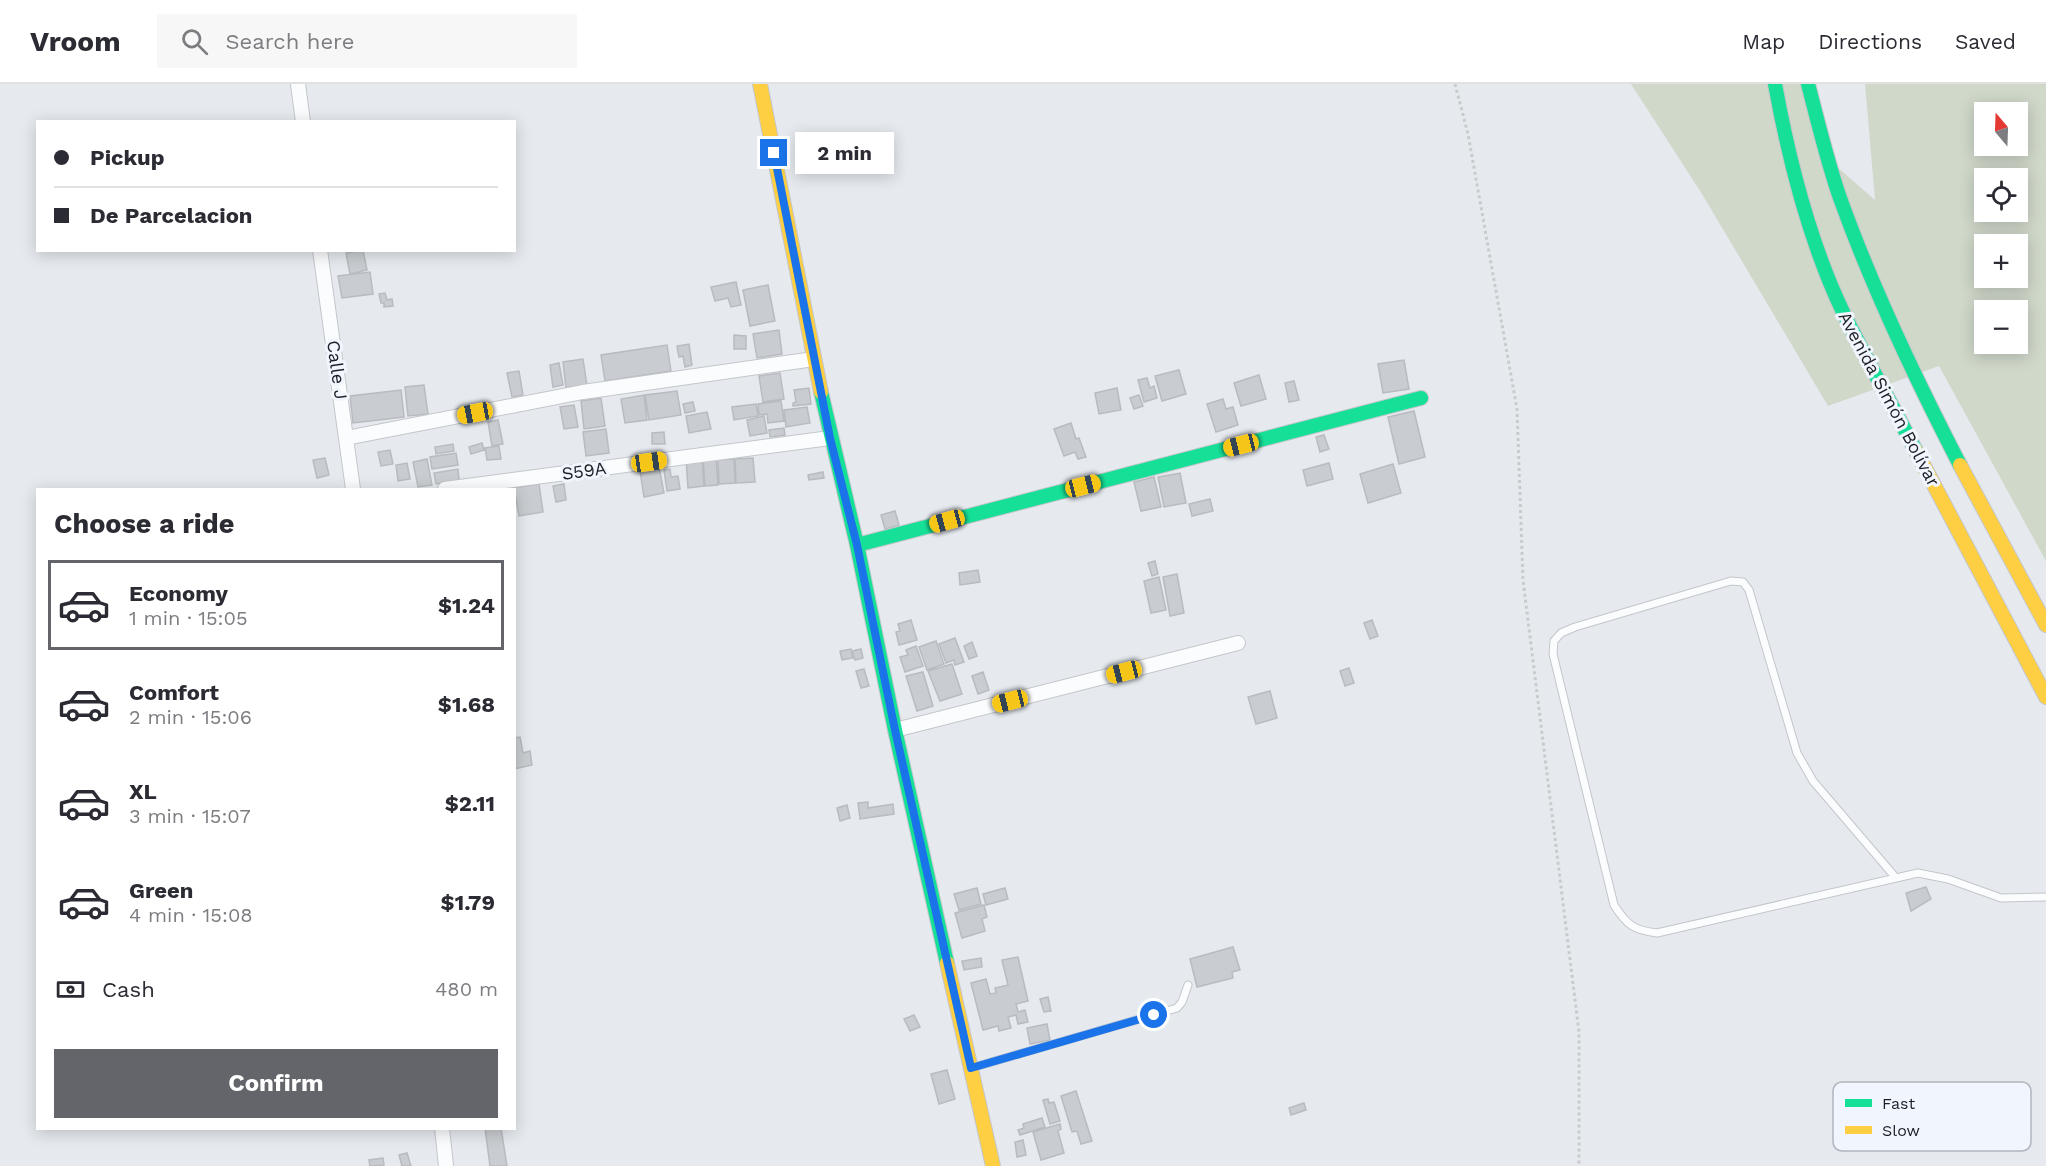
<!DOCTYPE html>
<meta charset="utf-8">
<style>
:root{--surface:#fff;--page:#f7f7f7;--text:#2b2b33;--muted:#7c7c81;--line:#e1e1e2;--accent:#63656a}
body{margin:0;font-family:"Work Sans",sans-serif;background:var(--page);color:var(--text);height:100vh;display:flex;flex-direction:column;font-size:22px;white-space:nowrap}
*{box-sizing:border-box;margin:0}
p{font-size:20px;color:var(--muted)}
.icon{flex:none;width:33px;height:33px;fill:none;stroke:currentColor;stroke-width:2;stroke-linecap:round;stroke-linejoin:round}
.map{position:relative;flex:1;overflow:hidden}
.side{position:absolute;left:36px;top:404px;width:480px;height:642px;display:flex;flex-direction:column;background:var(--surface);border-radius:0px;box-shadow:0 3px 15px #0003}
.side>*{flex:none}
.banner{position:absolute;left:36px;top:36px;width:480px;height:132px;border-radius:0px;box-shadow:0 3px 15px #0003;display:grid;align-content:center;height:132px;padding:0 18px;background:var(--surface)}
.needle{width:39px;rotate:341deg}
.tools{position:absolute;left:1974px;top:18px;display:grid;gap:12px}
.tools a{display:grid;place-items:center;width:54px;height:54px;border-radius:0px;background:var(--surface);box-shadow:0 3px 15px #0003;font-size:30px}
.end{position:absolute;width:27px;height:27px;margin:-14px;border:8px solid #1a73e8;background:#fff;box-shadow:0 0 0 3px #fff}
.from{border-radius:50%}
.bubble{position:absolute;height:42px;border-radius:0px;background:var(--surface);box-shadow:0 3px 15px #0003;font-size:20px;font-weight:700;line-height:42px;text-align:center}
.car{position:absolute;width:18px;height:36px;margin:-18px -9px;border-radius:8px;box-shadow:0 0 4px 2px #0007;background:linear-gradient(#f5c518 24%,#345 0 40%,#f5c518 0 76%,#345 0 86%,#f5c518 0)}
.banner b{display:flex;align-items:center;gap:21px;height:57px;font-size:22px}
.banner b+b{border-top:2px solid var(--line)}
.banner i{width:15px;height:15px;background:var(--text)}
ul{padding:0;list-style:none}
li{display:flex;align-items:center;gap:18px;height:90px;margin:0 12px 9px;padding:0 6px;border:3px solid transparent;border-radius:0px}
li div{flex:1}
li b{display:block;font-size:22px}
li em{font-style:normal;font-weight:700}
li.current{border-color:var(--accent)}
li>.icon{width:54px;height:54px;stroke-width:1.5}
h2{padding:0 18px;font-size:27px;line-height:72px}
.pay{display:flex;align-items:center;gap:15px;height:66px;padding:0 18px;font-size:22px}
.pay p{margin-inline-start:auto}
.button{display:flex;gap:12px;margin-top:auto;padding:12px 18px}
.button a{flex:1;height:69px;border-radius:0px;background:var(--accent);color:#fff;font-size:24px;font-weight:700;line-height:69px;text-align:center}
header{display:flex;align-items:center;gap:36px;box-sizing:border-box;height:84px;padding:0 30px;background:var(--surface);border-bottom:2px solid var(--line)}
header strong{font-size:28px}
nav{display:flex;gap:33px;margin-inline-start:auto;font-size:21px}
.search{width:420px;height:54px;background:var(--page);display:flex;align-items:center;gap:15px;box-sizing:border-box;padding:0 21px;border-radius:0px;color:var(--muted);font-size:22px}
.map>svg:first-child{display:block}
.green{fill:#d0d8ca;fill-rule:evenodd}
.building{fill:#c9ccd0;stroke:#b8bbbf;stroke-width:1.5}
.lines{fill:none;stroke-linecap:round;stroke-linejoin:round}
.lane-casing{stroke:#c3c6ca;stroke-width:9}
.street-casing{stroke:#c3c6ca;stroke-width:16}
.fast-casing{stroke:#c3c6ca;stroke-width:16}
.slow-casing{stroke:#c3c6ca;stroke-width:16}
.path{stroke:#c9cacc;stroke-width:3;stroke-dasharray:3 3;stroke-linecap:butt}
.lane{stroke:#fbfcfd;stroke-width:7}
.street{stroke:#fbfcfd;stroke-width:14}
.fast{stroke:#16e098;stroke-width:14}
.slow{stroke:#ffcf43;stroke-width:14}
.route{stroke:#1a73e8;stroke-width:8}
.labels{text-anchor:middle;stroke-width:6;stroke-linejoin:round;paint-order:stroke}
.street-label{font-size:18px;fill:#1c1e22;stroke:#f1f6fe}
.key{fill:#f1f6fe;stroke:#b1b5bc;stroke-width:1.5}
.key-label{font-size:16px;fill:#1c1e22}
</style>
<header>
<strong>Vroom</strong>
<div class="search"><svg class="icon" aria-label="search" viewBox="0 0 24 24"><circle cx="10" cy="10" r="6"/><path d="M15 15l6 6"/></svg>Search here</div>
<nav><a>Map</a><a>Directions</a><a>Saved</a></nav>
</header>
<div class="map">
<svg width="2046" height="1082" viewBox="0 0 2046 1082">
<rect width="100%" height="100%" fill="#e6eaef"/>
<path class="green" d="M1631,0H1807L1836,82L1875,116L1865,0H2046V477L1939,282L1828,322L1702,110ZM1984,28H2018V62H1984ZM1984,94H2018V128H1984ZM1984,160H2018V194H1984ZM1984,226H2018V260H1984Z"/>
<path class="building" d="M363,166L367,186L350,190L346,169Z
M370,188L373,210L342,214L338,192Z
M736,198L741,221L731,223L728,214L715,217L711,203Z
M768,201L775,237L750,242L743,206Z
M385,209L387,216L392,215L393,222L384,223V219H381L379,210Z
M779,246L782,270L757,274L753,250Z
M734,251L746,252V265H734Z
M689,260L692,281L685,283L683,272L679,273L677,262Z
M667,261L671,287L605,297L601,271Z
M583,275L587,301L566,304L563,278Z
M1404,276L1409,305L1383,309L1378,280Z
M559,279L563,301L553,303L550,281Z
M1179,286L1186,310L1162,317L1155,292Z
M519,287L523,311L512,313L507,289Z
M780,289L784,315L763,318L759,292Z
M1259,291L1266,315L1241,322L1234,299Z
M1147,294L1150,304L1154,302L1157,314L1144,318L1138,296Z
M1294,297L1299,316L1289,318L1285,299Z
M424,301L428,330L408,332L405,303Z
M809,304L811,320L793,322V319L796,318L794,306Z
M1117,304L1121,326L1099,330L1095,309Z
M401,306L404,333L353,339L350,312Z
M677,307L681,331L649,336L645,311Z
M644,311L647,336L625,339L621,315Z
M1139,311L1143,322L1134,325L1130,314Z
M601,314L605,342L584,345L581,317Z
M1223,315L1226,325L1233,323L1238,341L1216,348L1207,320Z
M781,317L784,337L768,339L767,330L759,331L758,320Z
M693,318L695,327L685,329L683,320Z
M756,320L758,332L734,336L732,323Z
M574,321L578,343L564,345L560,323Z
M807,323L810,339L786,343L784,326Z
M1414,327L1425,373L1399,380L1388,333Z
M707,328L711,345L689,349L686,332Z
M764,332L767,349L750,352L747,336Z
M498,336L503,360L492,362L488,338Z
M1071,339L1076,355L1079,354L1086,373L1078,375L1075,368L1064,372L1054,345Z
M784,344L785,351L770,353L769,346Z
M606,345L609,369L586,372L583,348Z
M664,348L665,360H652V349Z
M1324,351L1329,365L1320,368L1316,353Z
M482,359L484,366L471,370L469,363Z
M453,360L454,367L436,370L435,363Z
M499,362L501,375L487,376L485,364Z
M390,366L393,380L381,382L378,368Z
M456,369L458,381L432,385L430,373Z
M716,373L718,401L705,402L703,374Z
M325,374L329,391L317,394L313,376Z
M702,374L704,402L688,404L686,375Z
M753,374L755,398L736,399L735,375Z
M427,375L432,401L418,403L413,378Z
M734,375L735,399L719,400L718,376Z
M407,379L410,395L398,397L396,381Z
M1329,379L1333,395L1307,402L1303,386Z
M1393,380L1401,409L1368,419L1360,390Z
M659,383L664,409L644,413L640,387Z
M458,385L459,396L436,400L434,389Z
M670,385L671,393L678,392L680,405L667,407L664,386Z
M823,388L824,394L809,396L808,391Z
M1180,389L1186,419L1164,423L1158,393Z
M1154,393L1161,423L1141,427L1134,398Z
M539,400L543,428L519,432L514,404Z
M564,400L566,416L556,418L553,402Z
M1210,415L1213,427L1192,432L1189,420Z
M895,427L899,441L885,445L881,431Z
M1155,477L1158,490L1152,492L1148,479Z
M978,486L980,498L960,501L959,489Z
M1177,490L1184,529L1170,532L1163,493Z
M1159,493L1166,526L1151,529L1144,497Z
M911,536L917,556L899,561L896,548L900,547L898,540Z
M1372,536L1378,552L1370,555L1364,539Z
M955,554L964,578L955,581L954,576L946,579L939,560Z
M936,557L944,580L927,586L919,563Z
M972,558L977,572L969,575L964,562Z
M916,562L923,582L905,588L900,573L908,571L906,566Z
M851,565L853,574L842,576L840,567Z
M861,565L863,574L855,576L852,567Z
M952,580L962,610L940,617L928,587Z
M1349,584L1354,599L1345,602L1340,587Z
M864,585L869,602L861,604L856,587Z
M923,588L933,622L917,627L906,592Z
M983,588L989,606L978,610L972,592Z
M1270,607L1277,634L1256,640L1248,613Z
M520,653L523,669L530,667L532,681L514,685V654Z
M868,718V724L893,720L894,730L860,735L858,719Z
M847,721L850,734L840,737L837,724Z
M1926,803L1931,815L1911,827L1906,809Z
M977,804L981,820L959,826L954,810Z
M1005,804L1008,815L986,821L983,810Z
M984,821L987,833L982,835L985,847L962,854L955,829Z
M1233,863L1240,886L1232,888L1233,894L1197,903L1190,875Z
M1018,873L1028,917L1016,920L1018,928L1025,926L1028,938L1018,940L1016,931L1008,933L1011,944L999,947L998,942L983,946L971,899L986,895L990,910L996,909L995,904L1008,901L1002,876Z
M981,874L982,883L964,886L962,877Z
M1048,913L1051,927L1044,928L1040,915Z
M914,931L920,943L910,947L904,935Z
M1047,940L1050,956L1030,960L1027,944Z
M947,986L955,1015L939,1020L931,990Z
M1076,1007L1092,1057L1081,1060L1077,1047L1072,1048L1061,1012Z
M1048,1015L1049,1019L1054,1018L1060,1037L1050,1040L1043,1016Z
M1304,1019L1306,1026L1291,1031L1289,1024Z
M1042,1034L1045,1043L1020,1051L1018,1046L1024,1044L1023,1040Z
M1060,1040L1061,1045L1058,1047L1064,1069L1041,1076L1033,1048Z
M485,1044H501L507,1082H490Z
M1023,1056L1026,1071L1017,1073L1015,1058Z
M407,1069L411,1082H402L399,1071Z
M383,1074L384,1081L370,1082L369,1076Z"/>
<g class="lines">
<g class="lane-casing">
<path id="lane" d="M1896,794L1813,697L1797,669L1749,506L1743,498L1731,497L1575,543L1561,549L1554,557L1553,570L1614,821C1627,841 1633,846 1657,849L1918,789L1948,795L2001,814L2046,813
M971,984L1177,924L1182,918L1188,901"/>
</g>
<g class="street-casing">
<path id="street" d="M298,0L303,38
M320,166L353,405
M346,354L583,308L814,275
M445,405L830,354
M895,646L1238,559
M442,1044L446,1082"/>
</g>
<g class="fast-casing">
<path id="fast" d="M1775,0C1789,77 1809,157 1843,228C1866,275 1892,321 1916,367
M1808,0C1818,38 1827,77 1840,114C1873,206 1915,294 1960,381
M821,308L857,461L895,646L947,879
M857,461L1421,314"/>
</g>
<g class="slow-casing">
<path id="slow" d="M760,0L821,308
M1916,367L2046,613
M1960,381L2046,541
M947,879L993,1082"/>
</g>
<path class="path" d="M1455,0L1468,50L1517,325L1523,496L1579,948V1082"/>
<use href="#lane" class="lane"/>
<use href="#street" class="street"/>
<use href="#fast" class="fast"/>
<use href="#slow" class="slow"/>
</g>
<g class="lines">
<path class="route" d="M774,69L830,354L857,461L895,646L971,984L1154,931"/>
</g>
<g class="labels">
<g class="street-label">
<text transform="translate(337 286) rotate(82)" y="6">Calle J</text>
<text transform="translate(1889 315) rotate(62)" y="6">Avenida Simón Bolívar</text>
<text transform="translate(584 387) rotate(-8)" y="6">S59A</text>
</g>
</g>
<rect x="1833" y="998" width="198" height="69" rx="9" class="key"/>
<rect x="1845" y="1015" width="27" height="8" fill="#16e098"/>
<rect x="1845" y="1042" width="27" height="8" fill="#ffcf43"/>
<g class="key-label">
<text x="1882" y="1025">Fast</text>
<text x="1882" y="1052">Slow</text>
</g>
</svg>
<div class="tools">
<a><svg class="needle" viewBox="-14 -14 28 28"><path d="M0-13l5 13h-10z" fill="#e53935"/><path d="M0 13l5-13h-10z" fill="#7c7c81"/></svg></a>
<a><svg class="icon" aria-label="locate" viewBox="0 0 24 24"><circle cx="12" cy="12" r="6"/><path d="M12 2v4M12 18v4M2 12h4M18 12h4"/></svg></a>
<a>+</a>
<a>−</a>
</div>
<i class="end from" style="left:1154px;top:931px"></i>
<i class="end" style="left:774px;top:69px"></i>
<div class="bubble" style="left:795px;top:48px;width:99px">2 min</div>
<i class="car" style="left:475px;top:329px;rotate:259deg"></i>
<i class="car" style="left:1241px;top:361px;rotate:256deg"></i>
<i class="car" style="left:649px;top:378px;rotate:82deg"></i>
<i class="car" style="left:1083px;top:402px;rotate:76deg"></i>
<i class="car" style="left:947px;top:437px;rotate:255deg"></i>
<i class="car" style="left:1124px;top:588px;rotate:256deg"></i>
<i class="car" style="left:1010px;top:617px;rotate:256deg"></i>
<div class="banner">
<b><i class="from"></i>Pickup</b>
<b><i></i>De Parcelacion</b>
</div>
<section class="side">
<h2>Choose a ride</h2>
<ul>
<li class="current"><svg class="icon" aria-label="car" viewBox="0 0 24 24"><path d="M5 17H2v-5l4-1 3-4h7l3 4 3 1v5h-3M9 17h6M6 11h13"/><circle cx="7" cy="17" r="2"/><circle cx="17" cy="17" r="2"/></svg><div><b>Economy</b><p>1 min · 15:05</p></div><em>$1.24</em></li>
<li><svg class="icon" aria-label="car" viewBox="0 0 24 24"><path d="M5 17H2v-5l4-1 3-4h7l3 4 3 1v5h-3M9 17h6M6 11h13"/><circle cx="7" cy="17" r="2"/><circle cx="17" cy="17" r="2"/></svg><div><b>Comfort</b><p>2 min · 15:06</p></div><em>$1.68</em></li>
<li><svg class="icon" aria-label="car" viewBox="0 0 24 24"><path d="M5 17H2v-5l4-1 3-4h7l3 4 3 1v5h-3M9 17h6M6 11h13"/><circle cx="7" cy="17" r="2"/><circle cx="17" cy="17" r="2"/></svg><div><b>XL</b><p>3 min · 15:07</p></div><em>$2.11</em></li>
<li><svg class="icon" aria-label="car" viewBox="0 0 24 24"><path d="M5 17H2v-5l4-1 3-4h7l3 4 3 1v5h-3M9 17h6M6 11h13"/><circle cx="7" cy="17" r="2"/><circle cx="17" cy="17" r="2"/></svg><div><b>Green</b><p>4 min · 15:08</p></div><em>$1.79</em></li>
</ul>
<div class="pay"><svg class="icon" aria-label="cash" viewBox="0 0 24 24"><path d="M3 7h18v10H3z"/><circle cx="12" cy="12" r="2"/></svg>Cash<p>480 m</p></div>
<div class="button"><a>Confirm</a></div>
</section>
</div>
